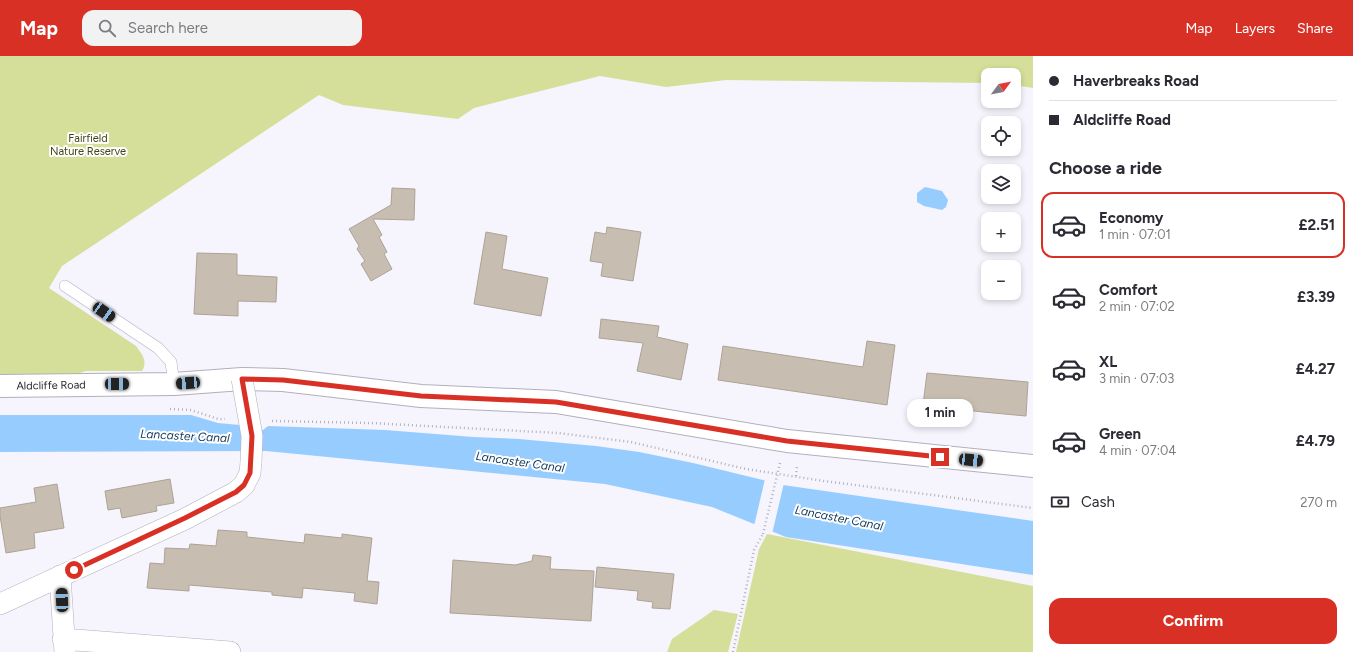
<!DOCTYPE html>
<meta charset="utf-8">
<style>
:root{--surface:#fff;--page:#f2f2f3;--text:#2b2b33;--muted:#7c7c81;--line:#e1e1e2;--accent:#d93025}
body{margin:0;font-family:Figtree,sans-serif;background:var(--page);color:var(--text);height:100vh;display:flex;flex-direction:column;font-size:15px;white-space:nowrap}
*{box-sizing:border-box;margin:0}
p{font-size:13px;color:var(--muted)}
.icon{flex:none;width:22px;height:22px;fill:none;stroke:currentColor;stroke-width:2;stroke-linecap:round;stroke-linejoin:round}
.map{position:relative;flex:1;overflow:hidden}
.panel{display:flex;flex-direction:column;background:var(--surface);width:320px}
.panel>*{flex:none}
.hud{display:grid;align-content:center;height:88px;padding:0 16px;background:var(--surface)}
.needle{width:26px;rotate:58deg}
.buttons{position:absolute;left:981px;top:12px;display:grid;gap:8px}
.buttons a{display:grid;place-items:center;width:40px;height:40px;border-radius:8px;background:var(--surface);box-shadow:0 2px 6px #0003;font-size:20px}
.end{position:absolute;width:18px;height:18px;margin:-9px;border:5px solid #d93025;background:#fff;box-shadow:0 0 0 2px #fff}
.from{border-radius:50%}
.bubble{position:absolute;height:28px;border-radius:12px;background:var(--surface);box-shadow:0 2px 6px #0003;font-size:13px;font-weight:700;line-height:28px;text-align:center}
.car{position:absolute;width:12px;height:24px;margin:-12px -6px;border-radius:5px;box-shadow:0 0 3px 1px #0007;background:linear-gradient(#222 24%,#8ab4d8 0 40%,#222 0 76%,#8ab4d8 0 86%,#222 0)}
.hud b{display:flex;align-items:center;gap:14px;height:38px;font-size:15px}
.hud b+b{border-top:1px solid var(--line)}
.hud i{width:10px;height:10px;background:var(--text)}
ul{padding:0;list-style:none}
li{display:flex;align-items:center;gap:12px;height:66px;margin:0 8px 6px;padding:0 8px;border:2px solid transparent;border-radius:12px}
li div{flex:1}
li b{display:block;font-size:15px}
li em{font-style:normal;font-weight:700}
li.current{border-color:var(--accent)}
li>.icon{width:36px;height:36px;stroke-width:1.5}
h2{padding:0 16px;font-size:18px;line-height:48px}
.pay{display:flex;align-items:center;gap:10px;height:44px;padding:0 16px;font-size:15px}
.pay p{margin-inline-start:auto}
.action{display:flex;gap:8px;margin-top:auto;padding:8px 16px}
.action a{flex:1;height:46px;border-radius:12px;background:var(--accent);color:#fff;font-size:16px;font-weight:700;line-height:46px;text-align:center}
header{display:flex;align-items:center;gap:24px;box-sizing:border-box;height:56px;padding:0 20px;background:var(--accent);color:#fff}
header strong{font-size:19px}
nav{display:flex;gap:22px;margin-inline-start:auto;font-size:14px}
.search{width:280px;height:36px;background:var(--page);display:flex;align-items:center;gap:10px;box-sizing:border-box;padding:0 14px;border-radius:12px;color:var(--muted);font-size:15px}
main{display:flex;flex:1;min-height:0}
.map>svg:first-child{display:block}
.green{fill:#d5df99}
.water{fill:#97ccff}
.pier{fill:#f6f4fd}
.building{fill:#c7beb1;stroke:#aca396}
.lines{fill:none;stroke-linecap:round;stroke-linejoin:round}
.service-casing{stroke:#b2afbe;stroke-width:12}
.minor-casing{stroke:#b2afbe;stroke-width:22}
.tertiary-casing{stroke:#b2afbe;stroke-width:24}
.path{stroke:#b3b1b9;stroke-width:2.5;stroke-dasharray:1 3;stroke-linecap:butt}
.service{stroke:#fff;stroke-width:11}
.minor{stroke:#fff;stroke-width:21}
.tertiary{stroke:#fff;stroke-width:22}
.minor-bridge-casing{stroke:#b2afbe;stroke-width:22;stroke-linecap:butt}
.path-bridge{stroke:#b3b1b9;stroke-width:2.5;stroke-dasharray:1 3;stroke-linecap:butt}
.minor-bridge{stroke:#fff;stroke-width:21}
.route{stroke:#d93025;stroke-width:5}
.labels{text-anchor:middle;stroke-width:4;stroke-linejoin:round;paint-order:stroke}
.park-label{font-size:11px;fill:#414612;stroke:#fff}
.street-label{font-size:11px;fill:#201f25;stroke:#fff}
.water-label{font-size:12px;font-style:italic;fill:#113859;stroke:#fff}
</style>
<header>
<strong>Map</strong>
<div class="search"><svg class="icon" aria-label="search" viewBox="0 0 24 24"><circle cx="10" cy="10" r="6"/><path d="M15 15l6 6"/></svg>Search here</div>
<nav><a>Map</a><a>Layers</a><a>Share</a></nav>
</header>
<main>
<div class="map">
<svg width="1033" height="596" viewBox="0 0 1033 596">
<rect width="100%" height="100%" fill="#f6f4fd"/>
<path class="green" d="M0,0H1033V32L1014,29V19H988V27L726,24L666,31L600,20L474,52L458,63L343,49L319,39L62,210L49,232L136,290C142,298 148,305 142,315H86L74,319H0Z
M767,478L1033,530V596H736L759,493Z
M714,554L738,558L728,596H667L672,583Z"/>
<path class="water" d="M925,131L942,135L948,144L946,151L942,154L924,150L917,146V137Z
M0,359H191L218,367L240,369L245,374H263L268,370L385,374L473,381L519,383L596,390L639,396L693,407L783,429L1033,465V519L786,481L712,451L605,428L266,395L0,396Z"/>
<path class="pier" d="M765,423L784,427L772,478L754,470Z"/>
<path class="building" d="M392,132L415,133L414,164L373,163L382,179L379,181L387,196L384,198L392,213L371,225L361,208L365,205L357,193L359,190L349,173L391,149Z
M607,171L641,176L633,225L601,220L603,207L590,205L595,176L606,178Z
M486,176L507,180L502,213L548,222L541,260L474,248Z
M197,197L237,198V219L277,221L276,246L238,245V260L194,258Z
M601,263L659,270L657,281L688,288L681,324L637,315L643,287L599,282Z
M867,285L895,289L887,349L718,324L723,290L863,311Z
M927,317L1028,326L1026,360L983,356L923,349Z
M170,423L174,447L156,450L157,455L122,462L120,452L108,454L105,435Z
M57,428L64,472L34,477L35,492L6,497L0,460V452L36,446L34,432Z
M218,474L247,476V481L304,487L305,478L342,482V478L372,482L367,525L379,526L377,548L354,545L355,537L303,532L302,542L272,539V536L189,529V535L147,532L150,507L164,508L165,492L189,493L190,488L216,490Z
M533,499L551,501L550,513L594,515L591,565L450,557L453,504L515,509L532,505Z
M597,511L674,518L670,553L652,552L653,546L637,544L638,535L595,531Z"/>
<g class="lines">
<g class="service-casing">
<path id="service" d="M65,230L158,292L171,306L174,328"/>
</g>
<g class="minor-casing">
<path id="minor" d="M60,520L65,596
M0,548L185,463L236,436L244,429L250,417L251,406
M63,583L230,596"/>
</g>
<g class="tertiary-casing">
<path id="tertiary" d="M0,330L174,328L242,323L283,324L421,340L556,346L787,385L1033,410"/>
</g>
<path class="path" d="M170,353L191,354L218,363H225
M272,365L370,367L558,377L631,386L746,413L824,425L1033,452
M796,420L797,409
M733,596L754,494L763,478"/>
<use href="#service" class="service"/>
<use href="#minor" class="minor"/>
<use href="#tertiary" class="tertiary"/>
<g class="minor-bridge-casing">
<path id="minor-bridge" d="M242,323L252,380L251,406"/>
</g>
<path class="path-bridge" d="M763,478L780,407"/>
<use href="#minor-bridge" class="minor-bridge"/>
</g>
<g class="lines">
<path class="route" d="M74,514L185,462L236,436L244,429L250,417L252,380L242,323L283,324L421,340L556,346L787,385L940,401"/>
</g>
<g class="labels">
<g class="park-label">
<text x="88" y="86">Fairfield<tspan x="88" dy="13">Nature Reserve</tspan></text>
</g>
<g class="street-label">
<text transform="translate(51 329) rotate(-1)" y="4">Aldcliffe Road</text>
</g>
<g class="water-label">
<text transform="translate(185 380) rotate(3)" y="4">Lancaster Canal</text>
<text transform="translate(520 406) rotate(8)" y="4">Lancaster Canal</text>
<text transform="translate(839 462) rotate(11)" y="4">Lancaster Canal</text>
</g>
</g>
</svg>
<div class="buttons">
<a><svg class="needle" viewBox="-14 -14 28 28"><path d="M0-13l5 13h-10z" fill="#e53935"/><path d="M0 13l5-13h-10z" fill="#7c7c81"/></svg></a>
<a><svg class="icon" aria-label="locate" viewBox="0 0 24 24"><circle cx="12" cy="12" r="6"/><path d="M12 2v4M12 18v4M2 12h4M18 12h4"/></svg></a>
<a><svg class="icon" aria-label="layers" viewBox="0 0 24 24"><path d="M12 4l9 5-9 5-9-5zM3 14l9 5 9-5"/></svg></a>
<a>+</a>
<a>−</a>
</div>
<i class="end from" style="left:74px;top:514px"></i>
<i class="end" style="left:940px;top:401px"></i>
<div class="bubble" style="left:907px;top:343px;width:66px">1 min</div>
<i class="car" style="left:104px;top:256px;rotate:124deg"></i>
<i class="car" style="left:188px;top:327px;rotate:266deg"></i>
<i class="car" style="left:117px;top:328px;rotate:90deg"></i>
<i class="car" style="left:971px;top:404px;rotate:96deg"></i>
<i class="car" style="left:62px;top:544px;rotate:358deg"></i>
</div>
<section class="panel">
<div class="hud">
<b><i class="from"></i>Haverbreaks Road</b>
<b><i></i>Aldcliffe Road</b>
</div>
<h2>Choose a ride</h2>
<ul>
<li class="current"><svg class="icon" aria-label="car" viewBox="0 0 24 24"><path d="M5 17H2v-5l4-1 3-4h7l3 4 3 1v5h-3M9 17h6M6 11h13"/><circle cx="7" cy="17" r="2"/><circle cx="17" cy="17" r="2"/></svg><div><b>Economy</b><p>1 min · 07:01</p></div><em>£2.51</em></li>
<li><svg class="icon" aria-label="car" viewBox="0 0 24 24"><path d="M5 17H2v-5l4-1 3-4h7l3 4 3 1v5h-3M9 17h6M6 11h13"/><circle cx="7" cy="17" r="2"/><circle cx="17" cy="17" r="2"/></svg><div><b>Comfort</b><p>2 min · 07:02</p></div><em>£3.39</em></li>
<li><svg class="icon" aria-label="car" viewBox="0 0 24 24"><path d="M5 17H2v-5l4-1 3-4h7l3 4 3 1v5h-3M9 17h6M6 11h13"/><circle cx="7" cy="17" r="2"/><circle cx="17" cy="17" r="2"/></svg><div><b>XL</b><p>3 min · 07:03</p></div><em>£4.27</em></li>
<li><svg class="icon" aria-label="car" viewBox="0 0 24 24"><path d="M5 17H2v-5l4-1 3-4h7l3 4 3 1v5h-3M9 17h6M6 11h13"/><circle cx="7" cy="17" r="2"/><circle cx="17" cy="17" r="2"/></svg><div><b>Green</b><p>4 min · 07:04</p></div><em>£4.79</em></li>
</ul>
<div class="pay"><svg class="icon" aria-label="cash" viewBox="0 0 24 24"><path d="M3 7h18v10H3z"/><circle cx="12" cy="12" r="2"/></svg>Cash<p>270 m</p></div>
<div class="action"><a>Confirm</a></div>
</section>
</main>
